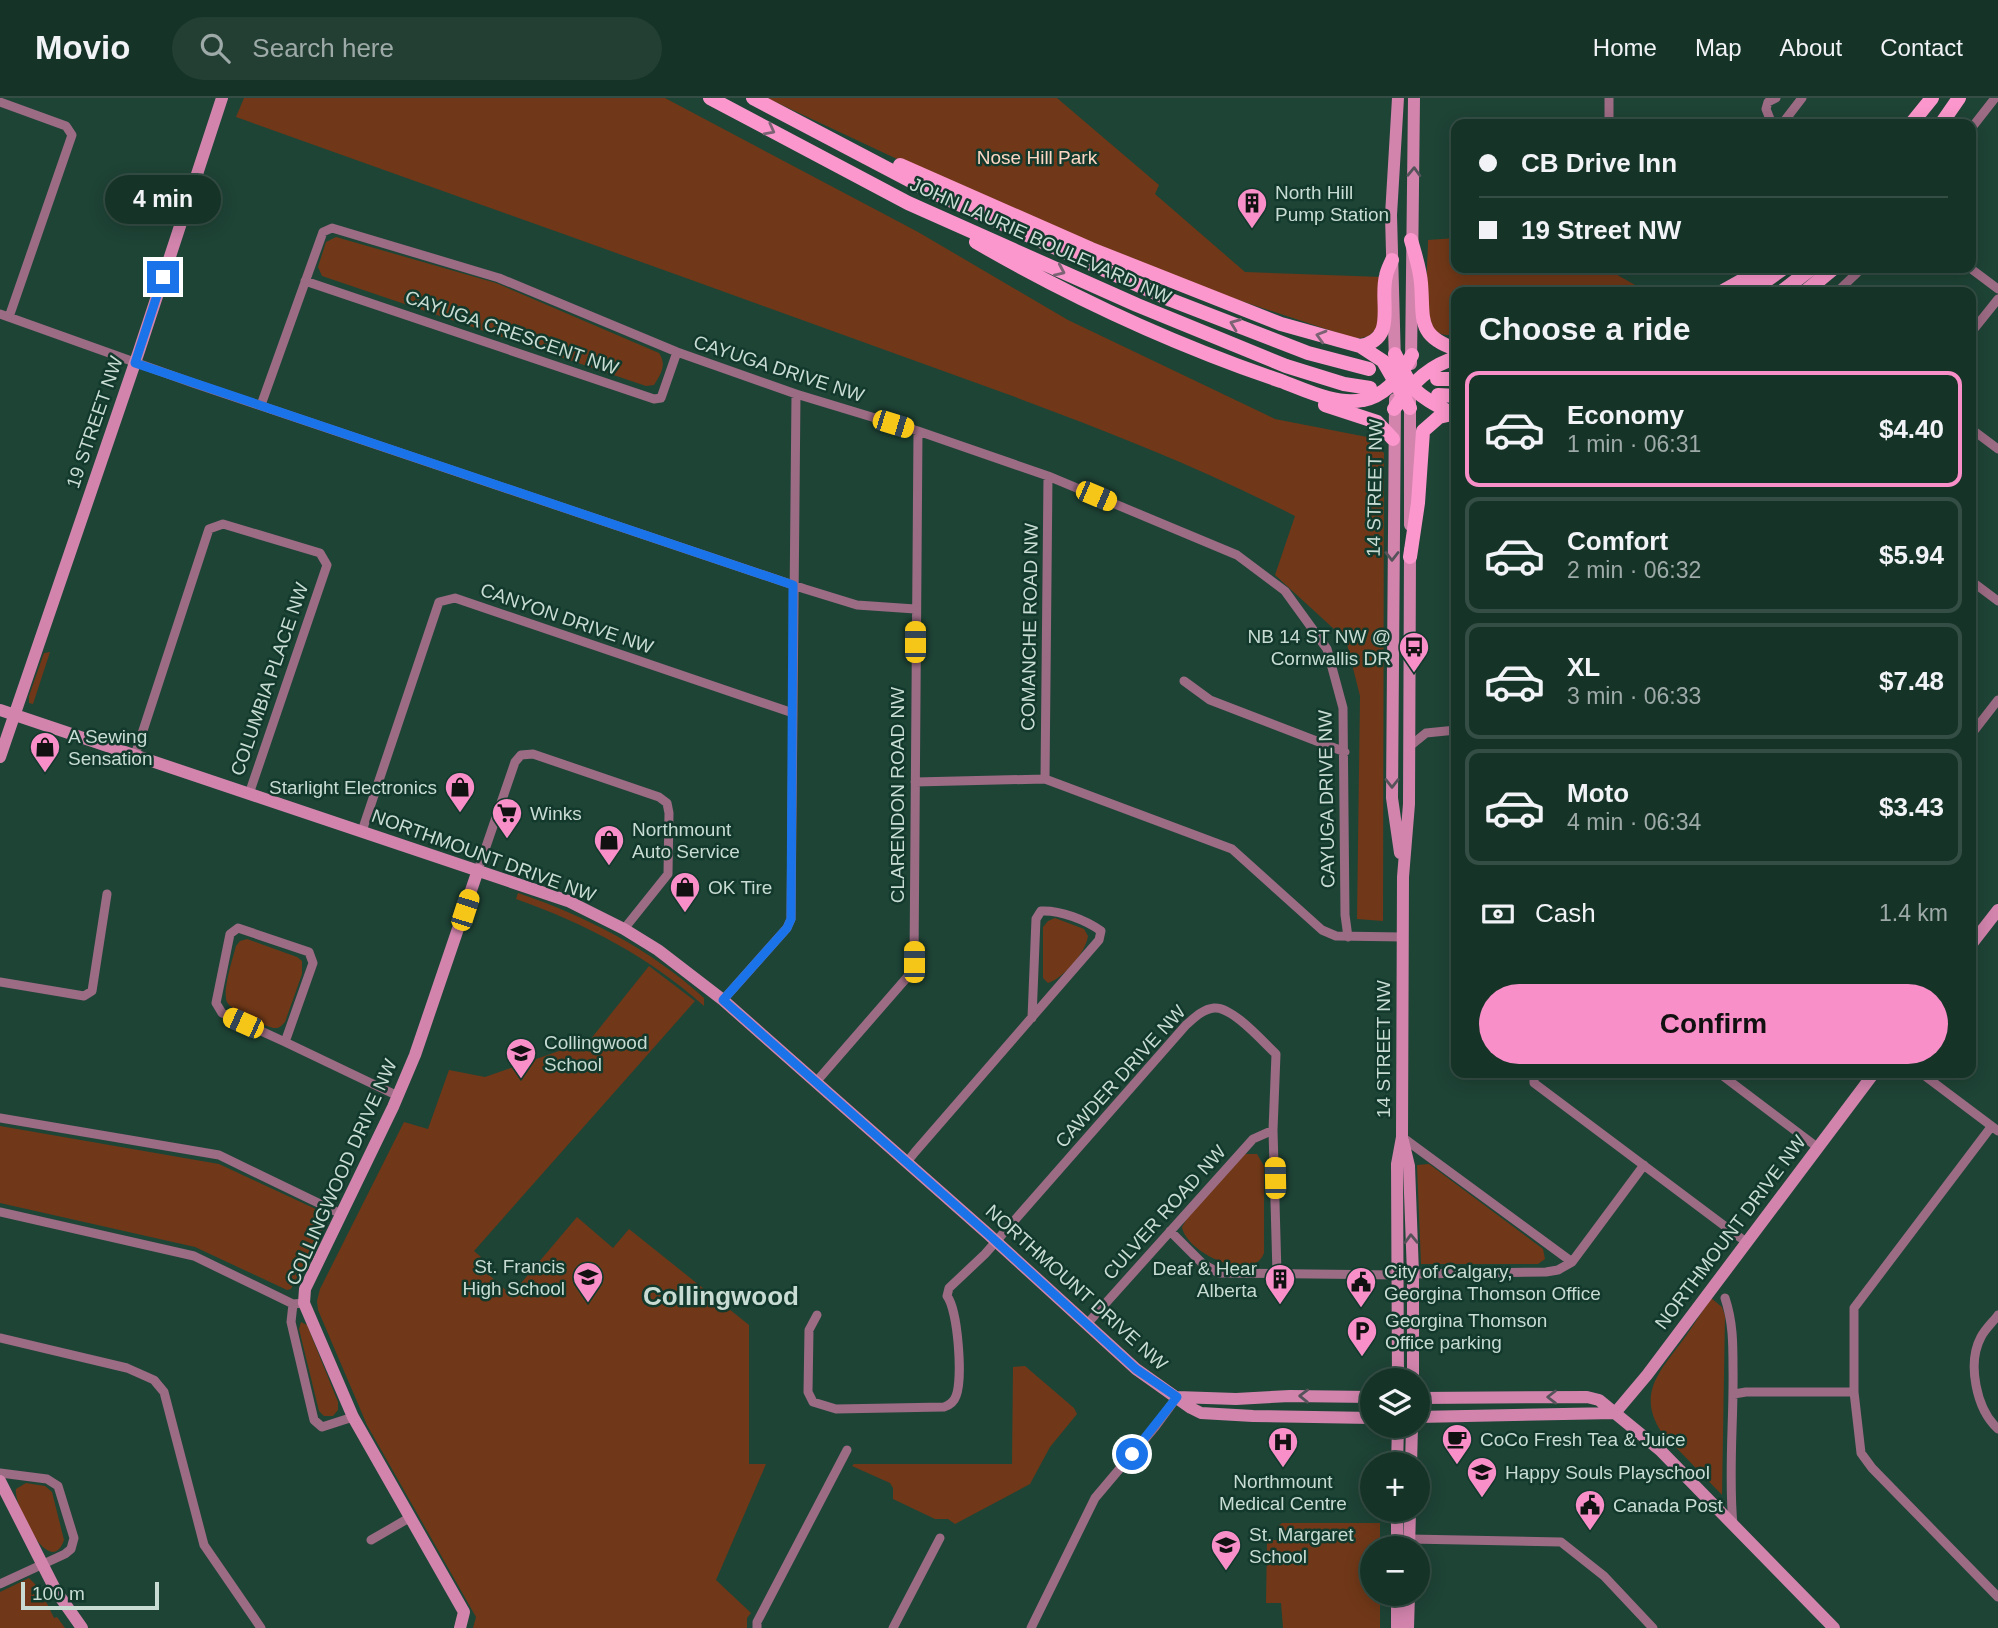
<!DOCTYPE html>
<meta charset="utf-8">
<style>
:root{--surface:#163328;--page:#233f34;--text:#f1f3f6;--muted:#9eaaa8;--line:#354e45;--accent:#f98fc8}
body{margin:0;font-family:Arial,sans-serif;background:var(--page);color:var(--text);height:100vh;display:flex;flex-direction:column;font-size:26px;white-space:nowrap}
*{box-sizing:border-box;margin:0}
p{font-size:23px;color:var(--muted)}
.icon{flex:none;width:38px;height:38px;fill:none;stroke:currentColor;stroke-width:2;stroke-linecap:round;stroke-linejoin:round}
.map{position:relative;flex:1;overflow:hidden}
.details{position:absolute;left:1451px;top:189px;width:525px;height:791px;display:flex;flex-direction:column;background:var(--surface);border-radius:14px;box-shadow:0 4px 18px #0003,0 0 0 2px var(--line)}
.details>*{flex:none}
.hud{position:absolute;left:1451px;top:21px;width:525px;height:154px;border-radius:14px;box-shadow:0 4px 18px #0003,0 0 0 2px var(--line);display:grid;align-content:center;height:154px;padding:0 28px;background:var(--surface)}
.fabs{position:absolute;left:1360px;top:1270px;display:grid;gap:14px}
.fabs a{display:grid;place-items:center;width:70px;height:70px;border-radius:50%;background:var(--surface);box-shadow:0 4px 18px #0003,0 0 0 2px var(--line);font-size:35px}
.scale{position:absolute;left:21px;bottom:18px;width:138px;box-sizing:border-box;padding-left:7px;border:4px solid #c8dcd3;border-top:0;font-size:19px;line-height:24px;white-space:nowrap;color:#c8dcd3;-webkit-text-stroke:5px #12392c;paint-order:stroke}
.end{position:absolute;width:32px;height:32px;margin:-16px;border:9px solid #1a73e8;background:#fff;box-shadow:0 0 0 4px #fff}
.from{border-radius:50%}
.bubble{position:absolute;height:49px;border-radius:24px;background:var(--surface);box-shadow:0 4px 18px #0003,0 0 0 2px var(--line);font-size:23px;font-weight:700;line-height:49px;text-align:center}
.car{position:absolute;width:21px;height:42px;margin:-21px -10px;border-radius:9px;box-shadow:0 0 5px 2px #0007;background:linear-gradient(#f5c518 24%,#345 0 40%,#f5c518 0 76%,#345 0 86%,#f5c518 0)}
.hud b{display:flex;align-items:center;gap:24px;height:66px;font-size:26px}
.hud b+b{border-top:2px solid var(--line)}
.hud i{width:18px;height:18px;background:var(--text)}
ul{padding:0;list-style:none}
li{display:flex;align-items:center;gap:21px;height:116px;margin:0 14px 10px;padding:0 14px;border:4px solid var(--line);border-radius:14px}
li div{flex:1}
li b{display:block;font-size:26px}
li em{font-style:normal;font-weight:700}
li.active{border-color:var(--accent)}
li>.icon{width:63px;height:63px;stroke-width:1.5}
h2{padding:0 28px;font-size:32px;line-height:84px}
.pay{display:flex;align-items:center;gap:18px;height:77px;padding:0 28px;font-size:26px}
.pay p{margin-inline-start:auto}
.cta{display:flex;gap:14px;margin-top:auto;padding:14px 28px}
.cta a{flex:1;height:80px;border-radius:42px;background:var(--accent);color:#111;font-size:28px;font-weight:700;line-height:80px;text-align:center}
header{display:flex;align-items:center;gap:42px;box-sizing:border-box;height:98px;padding:0 35px;background:var(--surface);border-bottom:2px solid var(--line)}
header strong{font-size:33px}
nav{display:flex;gap:38px;margin-inline-start:auto;font-size:24px}
.search{width:490px;height:63px;background:var(--page);display:flex;align-items:center;gap:18px;box-sizing:border-box;padding:0 24px;border-radius:38px;color:var(--muted);font-size:26px}
.map>svg:first-child{display:block}
.green{fill:#703818}
.lines{fill:none;stroke-linecap:round;stroke-linejoin:round}
.street{stroke:#9c6b84;stroke-width:9}
.secondary{stroke:#d284ad;stroke-width:12}
.primary{stroke:#fb97cc;stroke-width:14}
.oneway{stroke:#7b6374}
.oneway2{stroke:#555359}
.route{stroke:#1a73e8;stroke-width:9}
.labels{text-anchor:middle;stroke-width:5;stroke-linejoin:round;paint-order:stroke}
.park-label{font-size:19px;fill:#fed6c3;stroke:#12392c}
.poi-label{font-size:19px;fill:#c8dcd3;stroke:#12392c;text-anchor:start}
.street-label{font-size:19px;fill:#c8dcd3;stroke:#12392c}
.district-label{font-size:26px;font-weight:bold;fill:#c8dcd3;stroke:#12392c}
</style>
<header>
<strong>Movio</strong>
<div class="search"><svg class="icon" aria-label="search" viewBox="0 0 24 24"><circle cx="10" cy="10" r="6"/><path d="M15 15l6 6"/></svg>Search here</div>
<nav><a>Home</a><a>Map</a><a>About</a><a>Contact</a></nav>
</header>
<div class="map">
<svg width="1998" height="1530" viewBox="0 0 1998 1530">
<rect width="100%" height="100%" fill="#1e4436"/>
<path class="green" d="M244,0H665L918,134L1068,222L1275,321L1367,339L1384,355L1383,823L1357,821L1360,598L1346,542L1275,477L1295,418C1157,347 1009,297 863,244C654,168 445,94 236,19Z
M767,0H1057L1159,87L1155,96L1245,174L1382,179C1380,204 1388,243 1353,240L1229,199L978,99Z
M336,139L496,185L659,255C667,267 661,276 654,287L646,288L322,178L318,169L326,144Z
M1456,140V170H1605L1635,187L1690,188L1692,194H1456V237C1448,237 1441,238 1435,232C1422,215 1428,163 1428,142Z
M50,554L33,606L29,605V598L44,555Z
M518,795C586,818 650,851 704,900V908C648,858 586,826 516,801Z
M1055,820L1084,831L1088,838C1086,854 1064,880 1048,885L1043,880V829L1048,823Z
M247,841L297,859L302,863V876L285,924C281,928 280,930 275,930C267,930 230,912 227,904C222,893 233,860 236,848L240,843Z
M649,868L695,903L474,1153L481,1159L476,1165L511,1197L577,1119L613,1150L629,1131L749,1227V1366H766L716,1482L751,1515L747,1520V1530H473L476,1519L367,1327L318,1212L317,1203L320,1191L404,1024L428,1031L449,972L485,979L590,942Z
M0,1028L219,1066L322,1114L324,1128L291,1191L287,1192L195,1149L0,1105Z
M1245,1056H1257L1264,1068V1155C1253,1186 1186,1155 1182,1129L1188,1119Z
M1429,1066L1543,1151L1545,1161L1538,1166H1421L1417,1067Z
M1711,1200L1722,1209L1725,1218L1722,1397L1662,1335C1636,1296 1660,1273 1683,1242C1693,1228 1702,1214 1711,1200Z
M301,1224L307,1227L338,1304V1312L333,1318H324L319,1313L299,1231Z
M1025,1268L1074,1310L1077,1316L1050,1349L1030,1386L955,1426L948,1421H935L893,1401V1390L890,1385L852,1368L854,1366H1012L1013,1269Z
M26,1385L45,1388L52,1394L64,1442C50,1483 13,1406 16,1391Z
M1282,1425H1380V1451H1372V1496H1380V1530H1283L1281,1505H1266L1267,1442H1277V1429Z
M29,1480L40,1491L54,1520L57,1519L65,1530H0V1494Z"/>
<g class="lines">
<path class="street" d="M0,4L66,28L72,37L9,219
M1609,26V0
M1772,26L1766,11L1768,4L1776,0
M1782,26L1802,0
M1970,32L1995,0
M1970,170L1998,191
M305,183L654,301L661,300L677,254
M1837,194L1862,170
M0,216L193,285L805,491L857,507L915,511
M1970,236L1998,201
M261,307L323,134L332,130L499,180L677,254L796,296L918,333L1048,378L1237,457L1285,493L1327,551L1343,610L1345,817L1348,839
M1970,330L1998,351
M1970,482L1998,503
M1184,583L1210,602L1345,654
M1970,638L1998,602
M1410,648L1426,635L1456,632
M135,657L209,431L223,426L320,455L327,467L249,696
M1045,681L1048,378
M915,684L1045,681L1232,751L1322,832L1336,838L1403,839
M362,733L439,504L455,500L793,615
M478,772L515,664L521,657L533,656L659,699L667,705L669,715L668,776L624,831
M238,830L309,854L313,865L285,944L222,915L216,905L230,836Z
M0,884L84,898L92,893L107,796
M723,902L787,830L791,821L796,296
M285,944L398,998
M1534,975V985L1746,1144
M1719,975L1817,1049
M1921,975L1998,1033
M816,984L910,876L914,864L918,333
M0,1020L219,1057L341,1116
M1991,1029L1854,1210V1294L1861,1355L1872,1370L1998,1499
M1402,1039L1572,1164
M907,1064L915,1054L1099,842L1101,833C1086,822 1060,812 1041,813L1036,821L1032,920
M0,1114L194,1158L293,1206L304,1205
M1170,1133L1203,1166L1219,1175L1397,1177
M1413,1176L1546,1174L1558,1172L1572,1164L1644,1067
M1725,1200C1733,1224 1733,1245 1733,1270C1734,1322 1728,1375 1733,1427
M293,1206L291,1224L314,1322L322,1329L353,1319
M817,1217L809,1232L808,1294L813,1304L836,1311L944,1309C950,1307 954,1304 956,1298C963,1281 958,1212 947,1198L949,1190L985,1156L1186,927C1194,920 1203,911 1214,910C1232,908 1263,944 1276,956L1273,1032L1277,1176
M1998,1217C1993,1224 1985,1231 1981,1239C1967,1265 1976,1311 1998,1331
M1087,1226L1253,1041L1273,1032
M0,1240L127,1270L154,1282L164,1294L204,1447L261,1530
M1734,1296L1746,1294H1854
M0,1375L47,1381L58,1388L74,1440L71,1451L65,1456L0,1486
M1409,1441L1561,1444L1604,1478L1653,1530
M371,1442L409,1420
M757,1530V1524L847,1352
M893,1530L940,1440
M1031,1530L1095,1400L1155,1329L1177,1299"/>
<path class="secondary" d="M1395,265L1391,117L1398,0
M1411,266L1414,0
M1395,301L1392,700L1400,755
M1410,427V301
M0,612L568,803L624,831L658,852L723,902L988,1136L1136,1271L1191,1310L1201,1315L1253,1318L1372,1320
M0,659L139,253L222,0
M1970,848L1998,812
M1403,1043L1409,1068L1413,1176V1283
M1398,1283L1397,1066L1402,1039L1403,779L1409,706L1410,452
M1177,1299L1236,1301L1290,1298L1372,1299
M1418,1300L1587,1299L1599,1302L1660,1352L1834,1530
M1418,1319L1615,1315L1647,1277L1874,975
M1397,1367L1398,1328
M1411,1367L1412,1328
M0,1383L56,1493L82,1530
M1397,1451V1412
M1409,1451L1410,1412
M460,1530L464,1514L353,1319L304,1205L305,1191L393,1009L415,957L478,772
M1397,1530V1496
M1408,1530L1409,1496"/>
<path class="primary" d="M710,0L908,105L1137,207L1286,268L1344,286L1370,290
M753,0L930,93L1171,202L1308,255L1369,271
M1911,26L1932,0
M1941,26L1959,0
M900,67L1091,151L1281,226L1360,248C1398,241 1379,204 1386,178C1387,172 1390,167 1392,162
M1411,142C1415,156 1420,171 1421,185C1424,220 1416,238 1456,251
M976,144C1073,200 1175,247 1281,283C1305,292 1337,308 1363,302C1386,298 1402,276 1412,257
M1721,194L1764,170
M1750,194L1784,170
M1781,194L1812,170
M1805,194L1834,170
M1360,248L1383,263L1410,310
M1395,256C1413,293 1413,295 1451,315
M1437,281H1456
M1438,297L1456,298
M1325,307L1377,324L1393,341
M1394,311C1409,288 1429,267 1456,260
M1410,459L1418,405L1423,333L1439,319L1456,315"/>
</g>
<defs><path id="oneway-chevron" d="M-2-3.5L2.5 0L-2 3.5" fill="none" stroke-width="1.6" stroke-linecap="round" stroke-linejoin="round" transform="scale(1.75)"/></defs>
<g class="oneway">
<use href="#oneway-chevron" transform="translate(770 32) rotate(28)"/>
<use href="#oneway-chevron" transform="translate(1060 173) rotate(24)"/>
<use href="#oneway-chevron" transform="translate(1235 226) rotate(-159)"/>
<use href="#oneway-chevron" transform="translate(1321 238) rotate(-164)"/>
</g>
<g class="oneway2">
<use href="#oneway-chevron" transform="translate(1414 74) rotate(-88)"/>
<use href="#oneway-chevron" transform="translate(1392 458) rotate(90)"/>
<use href="#oneway-chevron" transform="translate(1392 685) rotate(90)"/>
<use href="#oneway-chevron" transform="translate(1411 1141) rotate(-92)"/>
<use href="#oneway-chevron" transform="translate(1304 1298) rotate(-179)"/>
<use href="#oneway-chevron" transform="translate(1552 1299) rotate(180)"/>
</g>
<g class="lines">
<path class="route" d="M163,179L135,265L793,487L791,821L787,830L723,902L988,1136L1136,1271L1177,1299L1132,1356"/>
</g>
<defs>
<g id="building-pin" transform="scale(1.575)"><path d="M0 17L-7.5 6A9.5 9.5 0 1 1 7.5 6Z" fill="#f98fc8" stroke="#12392c"/><path d="M-4-6H4V6H1V3H-1V6H-4ZM-2.5-4.3h1.7v1.8h-1.7ZM.8-4.3h1.7v1.8H.8ZM-2.5-1h1.7V.8h-1.7ZM.8-1h1.7V.8H.8Z" fill="#111"/></g>
<g id="bus-pin" transform="scale(1.575)"><path d="M0 17L-7.5 6A9.5 9.5 0 1 1 7.5 6Z" fill="#f98fc8" stroke="#12392c"/><path d="M-5-6H5V4H4V6H2V4H-2V6H-4V4H-5ZM-3.5-4V0h7V-4ZM-3.5 1.2v1.5H-2V1.2ZM2 1.2v1.5H3.5V1.2Z" fill="#111"/></g>
<g id="shop-pin" transform="scale(1.575)"><path d="M0 17L-7.5 6A9.5 9.5 0 1 1 7.5 6Z" fill="#f98fc8" stroke="#12392c"/><path d="M-5-2.5h2.3a2.7 3.5 0 0 1 5.4 0H5L5.5 6h-11ZM-1.5-2.5h3a1.5 2.3 0 0 0-3 0Z" fill="#111"/></g>
<g id="supermarket-pin" transform="scale(1.575)"><path d="M0 17L-7.5 6A9.5 9.5 0 1 1 7.5 6Z" fill="#f98fc8" stroke="#12392c"/><path d="M-6-5.5h2.5l.6 2H6L4.5 2H-2.5L-4.4-4H-6ZM-1.5 3.2a1.3 1.3 0 1 0 .1 0ZM3 3.2a1.3 1.3 0 1 0 .1 0Z" fill="#111"/></g>
<g id="school-pin" transform="scale(1.575)"><path d="M0 17L-7.5 6A9.5 9.5 0 1 1 7.5 6Z" fill="#f98fc8" stroke="#12392c"/><path d="M0-5L7-2L0 1L-7-2ZM-4 1L0 2.5L4 1V4Q0 6-4 4Z" fill="#111"/></g>
<g id="civic-pin" transform="scale(1.575)"><path d="M0 17L-7.5 6A9.5 9.5 0 1 1 7.5 6Z" fill="#f98fc8" stroke="#12392c"/><path d="M-.6-6.5H3V-4.5H.6V-3L4-1V1h2V6H-6V1h2V-1L-.6-3ZM-1.2 2.5V6h2.4V2.5Z" fill="#111"/></g>
<g id="parking-pin" transform="scale(1.575)"><path d="M0 17L-7.5 6A9.5 9.5 0 1 1 7.5 6Z" fill="#f98fc8" stroke="#12392c"/><path d="M-3.5-5.5H1a3.5 3.5 0 0 1 0 7H-1V5.5H-3.5ZM-1-3.4V-.6H.8a1.4 1.4 0 0 0 0-2.8Z" fill="#111"/></g>
<g id="cafe-pin" transform="scale(1.575)"><path d="M0 17L-7.5 6A9.5 9.5 0 1 1 7.5 6Z" fill="#f98fc8" stroke="#12392c"/><path d="M-5.5-4.5H6V0H3Q3 3.5 0 3.5H-2.5Q-5.5 3.5-5.5 0ZM3-3.2v2h1.7v-2ZM-6 4.5H4V6H-6Z" fill="#111"/></g>
<g id="hospital-pin" transform="scale(1.575)"><path d="M0 17L-7.5 6A9.5 9.5 0 1 1 7.5 6Z" fill="#f98fc8" stroke="#12392c"/><path d="M-5-5h3v3.5h4V-5h3V5h-3V1.5h-4V5h-3Z" fill="#111"/></g>
</defs>
<g fill-rule="evenodd">
<use href="#building-pin" x="1252" y="105"/>
<use href="#bus-pin" x="1414" y="549"/>
<use href="#shop-pin" x="45" y="649"/>
<use href="#shop-pin" x="460" y="689"/>
<use href="#supermarket-pin" x="507" y="715"/>
<use href="#shop-pin" x="609" y="742"/>
<use href="#shop-pin" x="685" y="789"/>
<use href="#school-pin" x="521" y="955"/>
<use href="#school-pin" x="588" y="1179"/>
<use href="#building-pin" x="1280" y="1181"/>
<use href="#civic-pin" x="1361" y="1184"/>
<use href="#parking-pin" x="1362" y="1233"/>
<use href="#cafe-pin" x="1457" y="1341"/>
<use href="#hospital-pin" x="1283" y="1344"/>
<use href="#school-pin" x="1482" y="1374"/>
<use href="#civic-pin" x="1590" y="1407"/>
<use href="#school-pin" x="1226" y="1447"/>
</g>
<g class="labels">
<g class="park-label">
<text x="1037" y="66">Nose Hill Park</text>
</g>
<g class="poi-label">
<text x="1275" y="101">North Hill<tspan x="1275" dy="22">Pump Station</tspan></text>
<text x="1391" y="545" text-anchor="end">NB 14 ST NW @<tspan x="1391" dy="22">Cornwallis DR</tspan></text>
<text x="68" y="645">A Sewing<tspan x="68" dy="22">Sensation</tspan></text>
<text x="437" y="696" text-anchor="end">Starlight Electronics</text>
<text x="530" y="722">Winks</text>
<text x="632" y="738">Northmount<tspan x="632" dy="22">Auto Service</tspan></text>
<text x="708" y="796">OK Tire</text>
<text x="544" y="951">Collingwood<tspan x="544" dy="22">School</tspan></text>
<text x="565" y="1175" text-anchor="end">St. Francis<tspan x="565" dy="22">High School</tspan></text>
<text x="1257" y="1177" text-anchor="end">Deaf &amp; Hear<tspan x="1257" dy="22">Alberta</tspan></text>
<text x="1384" y="1180">City of Calgary,<tspan x="1384" dy="22">Georgina Thomson Office</tspan></text>
<text x="1385" y="1229">Georgina Thomson<tspan x="1385" dy="22">Office parking</tspan></text>
<text x="1480" y="1348">CoCo Fresh Tea &amp; Juice</text>
<text x="1505" y="1381">Happy Souls Playschool</text>
<text x="1283" y="1390" text-anchor="middle">Northmount<tspan x="1283" dy="22">Medical Centre</tspan></text>
<text x="1613" y="1414">Canada Post</text>
<text x="1249" y="1443">St. Margaret<tspan x="1249" dy="22">School</tspan></text>
</g>
<g class="street-label">
<text transform="translate(1041 142) rotate(24)" y="7">JOHN LAURIE BOULEVARD NW</text>
<text transform="translate(512 234) rotate(19)" y="7">CAYUGA CRESCENT NW</text>
<text transform="translate(779 270) rotate(18)" y="7">CAYUGA DRIVE NW</text>
<text transform="translate(94 324) rotate(-71)" y="7">19 STREET NW</text>
<text transform="translate(1374 390) rotate(-89)" y="7">14 STREET NW</text>
<text transform="translate(567 520) rotate(19)" y="7">CANYON DRIVE NW</text>
<text transform="translate(1029 529) rotate(-89)" y="7">COMANCHE ROAD NW</text>
<text transform="translate(269 581) rotate(-71)" y="7">COLUMBIA PLACE NW</text>
<text transform="translate(897 697) rotate(-90)" y="7">CLARENDON ROAD NW</text>
<text transform="translate(1326 701) rotate(-91)" y="7">CAYUGA DRIVE NW</text>
<text transform="translate(484 757) rotate(20)" y="7">NORTHMOUNT DRIVE NW</text>
<text transform="translate(1383 951) rotate(-90)" y="7">14 STREET NW</text>
<text transform="translate(1120 978) rotate(-48)" y="7">CAWDER DRIVE NW</text>
<text transform="translate(341 1074) rotate(-66)" y="7">COLLINGWOOD DRIVE NW</text>
<text transform="translate(1164 1114) rotate(-48)" y="7">CULVER ROAD NW</text>
<text transform="translate(1730 1134) rotate(-53)" y="7">NORTHMOUNT DRIVE NW</text>
<text transform="translate(1077 1189) rotate(42)" y="7">NORTHMOUNT DRIVE NW</text>
</g>
<g class="district-label">
<text x="721" y="1207">Collingwood</text>
</g>
</g>
</svg>
<div class="fabs">
<a><svg class="icon" aria-label="layers" viewBox="0 0 24 24"><path d="M12 4l9 5-9 5-9-5zM3 14l9 5 9-5"/></svg></a>
<a>+</a>
<a>−</a>
</div>
<div class="scale">100 m</div>
<i class="end from" style="left:1132px;top:1356px"></i>
<i class="end" style="left:163px;top:179px"></i>
<div class="bubble" style="left:105px;top:77px;width:116px">4 min</div>
<i class="car" style="left:893px;top:326px;rotate:107deg"></i>
<i class="car" style="left:1096px;top:398px;rotate:113deg"></i>
<i class="car" style="left:915px;top:544px;rotate:0deg"></i>
<i class="car" style="left:465px;top:812px;rotate:18deg"></i>
<i class="car" style="left:914px;top:864px;rotate:0deg"></i>
<i class="car" style="left:243px;top:925px;rotate:294deg"></i>
<i class="car" style="left:1275px;top:1080px;rotate:359deg"></i>
<div class="hud">
<b><i class="from"></i>CB Drive Inn</b>
<b><i></i>19 Street NW</b>
</div>
<section class="details">
<h2>Choose a ride</h2>
<ul>
<li class="active"><svg class="icon" aria-label="car" viewBox="0 0 24 24"><path d="M5 17H2v-5l4-1 3-4h7l3 4 3 1v5h-3M9 17h6M6 11h13"/><circle cx="7" cy="17" r="2"/><circle cx="17" cy="17" r="2"/></svg><div><b>Economy</b><p>1 min · 06:31</p></div><em>$4.40</em></li>
<li><svg class="icon" aria-label="car" viewBox="0 0 24 24"><path d="M5 17H2v-5l4-1 3-4h7l3 4 3 1v5h-3M9 17h6M6 11h13"/><circle cx="7" cy="17" r="2"/><circle cx="17" cy="17" r="2"/></svg><div><b>Comfort</b><p>2 min · 06:32</p></div><em>$5.94</em></li>
<li><svg class="icon" aria-label="car" viewBox="0 0 24 24"><path d="M5 17H2v-5l4-1 3-4h7l3 4 3 1v5h-3M9 17h6M6 11h13"/><circle cx="7" cy="17" r="2"/><circle cx="17" cy="17" r="2"/></svg><div><b>XL</b><p>3 min · 06:33</p></div><em>$7.48</em></li>
<li><svg class="icon" aria-label="car" viewBox="0 0 24 24"><path d="M5 17H2v-5l4-1 3-4h7l3 4 3 1v5h-3M9 17h6M6 11h13"/><circle cx="7" cy="17" r="2"/><circle cx="17" cy="17" r="2"/></svg><div><b>Moto</b><p>4 min · 06:34</p></div><em>$3.43</em></li>
</ul>
<div class="pay"><svg class="icon" aria-label="cash" viewBox="0 0 24 24"><path d="M3 7h18v10H3z"/><circle cx="12" cy="12" r="2"/></svg>Cash<p>1.4 km</p></div>
<div class="cta"><a>Confirm</a></div>
</section>
</div>
